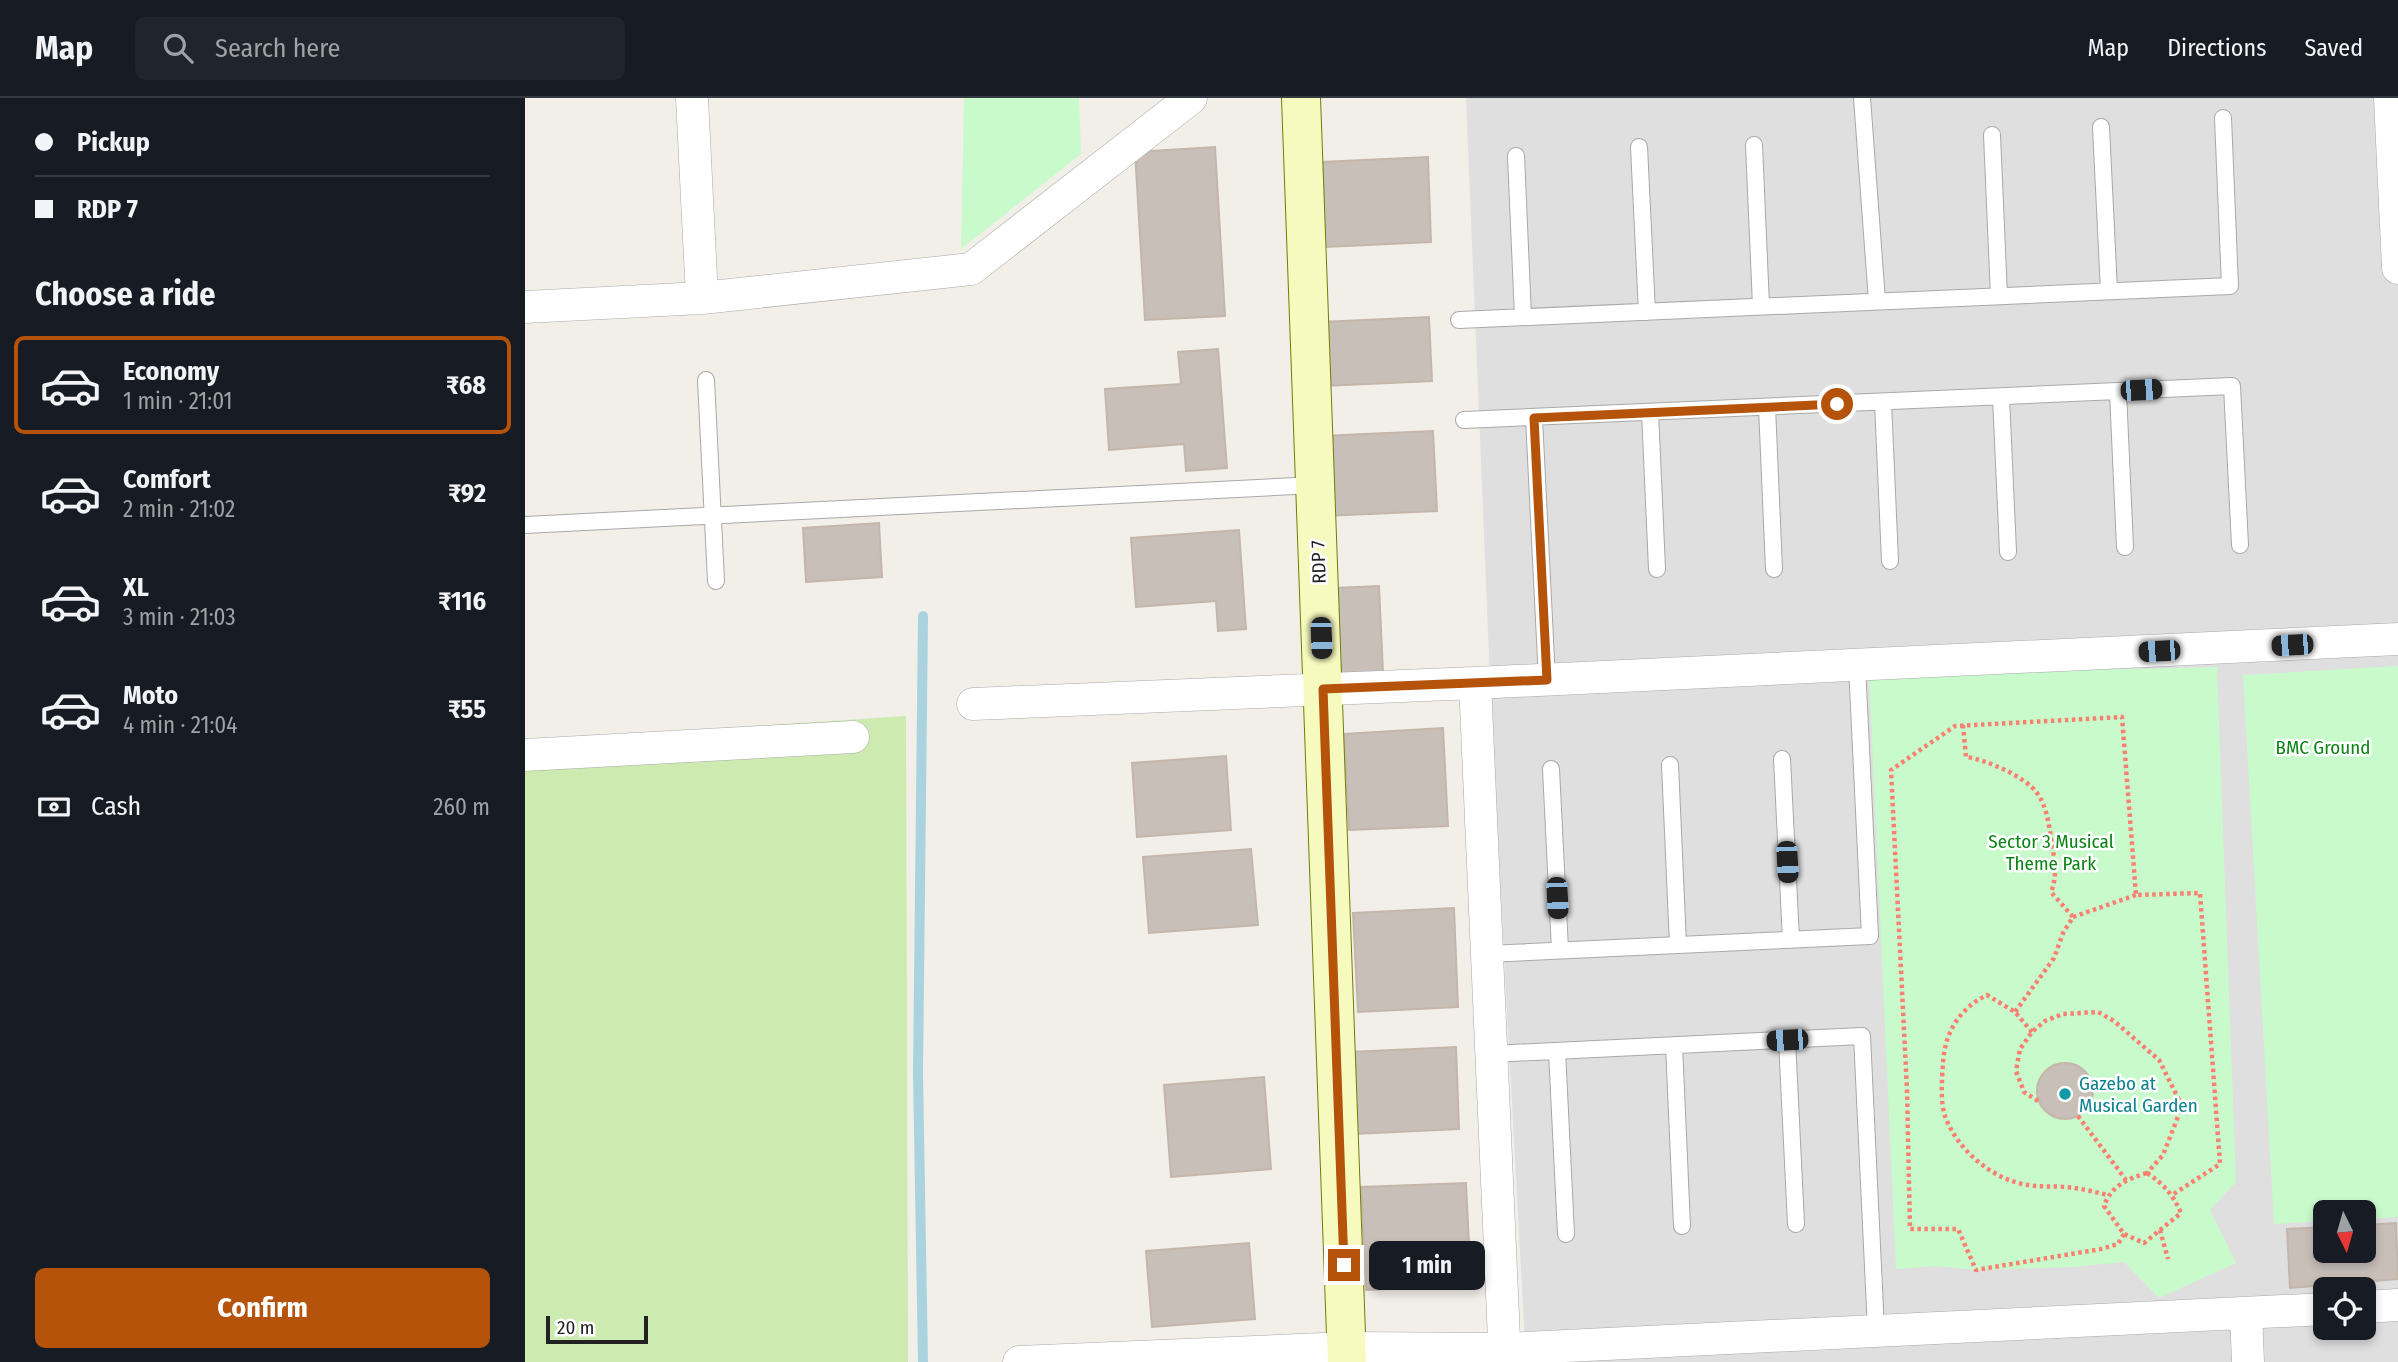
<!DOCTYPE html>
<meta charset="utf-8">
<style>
:root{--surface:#171b24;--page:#20242c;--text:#f1f3f6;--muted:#9ea1a6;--line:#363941;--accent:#b45309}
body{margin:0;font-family:"Fira Sans Condensed",sans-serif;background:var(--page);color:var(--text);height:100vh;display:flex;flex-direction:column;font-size:26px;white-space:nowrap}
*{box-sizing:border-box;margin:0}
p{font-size:23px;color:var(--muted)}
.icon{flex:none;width:38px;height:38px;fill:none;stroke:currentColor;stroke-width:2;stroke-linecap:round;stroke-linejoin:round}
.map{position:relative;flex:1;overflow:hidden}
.drawer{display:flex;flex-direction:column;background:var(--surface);width:525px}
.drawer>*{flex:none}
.guide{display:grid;align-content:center;height:154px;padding:0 35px;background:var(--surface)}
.needle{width:46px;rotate:175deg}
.tools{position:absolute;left:1788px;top:1102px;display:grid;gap:14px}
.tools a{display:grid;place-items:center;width:63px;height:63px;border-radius:10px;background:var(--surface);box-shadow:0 4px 10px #0003;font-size:35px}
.scale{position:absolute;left:21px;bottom:18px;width:102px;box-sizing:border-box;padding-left:7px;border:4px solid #222;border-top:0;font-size:19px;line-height:24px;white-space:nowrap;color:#222;-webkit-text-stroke:5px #fff;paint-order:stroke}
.end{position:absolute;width:32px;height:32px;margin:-16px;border:9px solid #b45309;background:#fff;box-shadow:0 0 0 4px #fff}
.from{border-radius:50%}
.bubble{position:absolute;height:49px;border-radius:10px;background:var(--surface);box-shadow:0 4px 10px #0003;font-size:23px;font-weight:700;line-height:49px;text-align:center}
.car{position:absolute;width:21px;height:42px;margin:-21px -10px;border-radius:9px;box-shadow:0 0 5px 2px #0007;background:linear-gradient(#222 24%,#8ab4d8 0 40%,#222 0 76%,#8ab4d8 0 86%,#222 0)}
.guide b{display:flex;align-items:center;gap:24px;height:66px;font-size:26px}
.guide b+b{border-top:2px solid var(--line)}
.guide i{width:18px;height:18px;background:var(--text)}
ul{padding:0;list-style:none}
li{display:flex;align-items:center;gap:21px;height:98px;margin:0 14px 10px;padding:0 21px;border:4px solid transparent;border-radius:10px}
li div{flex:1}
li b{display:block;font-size:26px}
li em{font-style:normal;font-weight:700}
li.on{border-color:var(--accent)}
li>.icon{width:63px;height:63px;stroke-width:1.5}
h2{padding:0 35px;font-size:32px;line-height:84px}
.pay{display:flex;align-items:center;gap:18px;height:77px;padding:0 35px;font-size:26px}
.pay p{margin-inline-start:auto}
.cta{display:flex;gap:14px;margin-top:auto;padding:14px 35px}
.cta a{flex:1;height:80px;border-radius:10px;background:var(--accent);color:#fff;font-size:28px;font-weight:700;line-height:80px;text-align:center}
header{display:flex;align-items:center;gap:42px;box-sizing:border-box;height:98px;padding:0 35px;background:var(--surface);border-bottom:2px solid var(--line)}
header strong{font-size:33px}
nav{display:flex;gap:38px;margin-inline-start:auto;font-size:24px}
.search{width:490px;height:63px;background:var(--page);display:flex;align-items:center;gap:18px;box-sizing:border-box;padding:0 24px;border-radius:10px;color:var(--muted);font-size:26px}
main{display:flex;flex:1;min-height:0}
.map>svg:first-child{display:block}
.residential{fill:#e0dfdf;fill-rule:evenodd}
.grass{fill:#cdebb0}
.park{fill:#c8facc}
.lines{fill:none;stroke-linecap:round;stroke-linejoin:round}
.stream{stroke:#aad3df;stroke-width:10}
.building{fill:#c7bfb8;stroke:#c4b6ab;stroke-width:2}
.lane-casing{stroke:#a9a9a9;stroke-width:18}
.street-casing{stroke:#a9a9a9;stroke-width:33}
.secondary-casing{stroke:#707d05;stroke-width:40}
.path{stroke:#fa8072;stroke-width:4.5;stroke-dasharray:3.5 3.5;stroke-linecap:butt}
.lane{stroke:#fff;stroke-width:16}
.street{stroke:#fff;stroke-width:32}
.secondary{stroke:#f7fabf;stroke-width:38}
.route{stroke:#b45309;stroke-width:9}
.culture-dot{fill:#0f9aa8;stroke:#fff;stroke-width:2.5}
.labels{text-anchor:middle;stroke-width:5;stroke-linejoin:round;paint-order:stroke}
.street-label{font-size:19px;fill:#222;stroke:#fff}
.park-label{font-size:19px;fill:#0c8416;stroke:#fff}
.culture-label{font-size:19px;fill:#0d838f;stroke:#fff;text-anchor:start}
</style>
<header>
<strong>Map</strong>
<div class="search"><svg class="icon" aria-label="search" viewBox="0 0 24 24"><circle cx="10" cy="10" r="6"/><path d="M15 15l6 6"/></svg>Search here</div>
<nav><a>Map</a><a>Directions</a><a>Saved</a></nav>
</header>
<main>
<section class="drawer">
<div class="guide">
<b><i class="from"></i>Pickup</b>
<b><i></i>RDP 7</b>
</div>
<h2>Choose a ride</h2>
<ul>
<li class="on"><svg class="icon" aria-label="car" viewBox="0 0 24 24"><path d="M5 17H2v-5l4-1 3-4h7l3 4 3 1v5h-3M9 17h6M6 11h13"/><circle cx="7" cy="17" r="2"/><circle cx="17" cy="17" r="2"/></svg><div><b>Economy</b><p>1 min · 21:01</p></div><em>₹68</em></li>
<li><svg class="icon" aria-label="car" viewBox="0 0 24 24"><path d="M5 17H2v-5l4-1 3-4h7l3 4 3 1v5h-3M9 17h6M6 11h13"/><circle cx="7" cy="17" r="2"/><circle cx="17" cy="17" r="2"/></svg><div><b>Comfort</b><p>2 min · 21:02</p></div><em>₹92</em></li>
<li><svg class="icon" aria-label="car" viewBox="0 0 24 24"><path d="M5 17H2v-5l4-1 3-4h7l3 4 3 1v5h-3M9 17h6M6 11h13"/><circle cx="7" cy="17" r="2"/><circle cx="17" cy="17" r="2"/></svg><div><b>XL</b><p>3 min · 21:03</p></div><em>₹116</em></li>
<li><svg class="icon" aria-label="car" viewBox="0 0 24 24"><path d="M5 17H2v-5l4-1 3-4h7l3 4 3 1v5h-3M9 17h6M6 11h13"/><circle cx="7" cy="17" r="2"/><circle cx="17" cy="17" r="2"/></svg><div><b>Moto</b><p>4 min · 21:04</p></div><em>₹55</em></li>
</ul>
<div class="pay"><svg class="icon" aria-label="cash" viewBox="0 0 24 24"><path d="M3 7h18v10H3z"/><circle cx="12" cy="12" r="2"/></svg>Cash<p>260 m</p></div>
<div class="cta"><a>Confirm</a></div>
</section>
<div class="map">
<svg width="1873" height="1264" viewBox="0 0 1873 1264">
<rect width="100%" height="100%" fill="#f2efe9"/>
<path class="residential" d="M941,0H1873V1264H1001L968,655ZM1801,1115H1839V1153H1801ZM1801,1192H1839V1230H1801Z"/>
<path class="grass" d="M381,618L383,1264H0V643Z"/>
<path class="park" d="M439,0H554L556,56L436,151Z
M1873,568V1119L1839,1121V1115H1801V1123L1749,1126L1718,577Z
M1692,569L1711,1084L1685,1112L1711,1165L1634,1200L1599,1164L1548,1169L1451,1172L1410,1168L1371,1171L1344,577Z"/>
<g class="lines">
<path class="stream" d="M398,1264L393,975L398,518"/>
</g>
<path class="building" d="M690,49L700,218L620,222L610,54Z
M903,59L906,144L800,149L796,64Z
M904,219L907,283L799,288L796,224Z
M693,251L702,370L661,373L659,346L584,352L580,291L656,286L653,254Z
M908,333L912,413L799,418L795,338Z
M354,425L357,479L281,484L278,430Z
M714,432L721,531L693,533L691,503L611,509L606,440Z
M854,488L858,574L815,576L810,490Z
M918,630L923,728L824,732L819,636Z
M701,658L706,732L612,739L607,665Z
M726,751L733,827L624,835L618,759Z
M929,810L933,909L833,914L828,815Z
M931,949L934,1031L829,1036L825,954Z
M1512 993a28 28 0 1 1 56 0a28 28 0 1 1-56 0Z
M739,979L746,1071L646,1079L639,987Z
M941,1085L946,1187L841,1192L836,1089Z
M1871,1125L1873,1181L1765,1190L1762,1131L1801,1129V1153H1839V1127Z
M1871,1125L1873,1181L1765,1190L1762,1131L1801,1129V1153H1839V1127Z
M724,1145L730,1221L627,1229L621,1153Z"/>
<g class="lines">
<g class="lane-casing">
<path id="lane" d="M1337,0L1352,203
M1576,29L1584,193
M1467,37L1474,198
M1229,47L1236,208
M1114,49L1122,214
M991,58L998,219
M934,222L1705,188L1698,20
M181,282L191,483
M1593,294L1600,449
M1476,299L1483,454
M1358,304L1365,463
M1242,309L1249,471
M1125,314L1132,471
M1009,320L1022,582
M939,322L1707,288L1715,447
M0,427L790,387
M1257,661L1266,842
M1145,667L1153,847
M1026,671L1035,852
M962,856L1345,838L1332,567
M1262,942L1271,1126
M1149,947L1157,1128
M1032,953L1041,1136
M967,956L1337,938L1351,1232"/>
</g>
<g class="street-casing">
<path id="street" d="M167,0L177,200
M1865,0L1873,170
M0,209L177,200L446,171L666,0
M950,585L980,1264
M448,606L950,585L1873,541
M0,657L328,639
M1839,1209L1873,1207
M1721,1215L1723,1264
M494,1264L822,1250L979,1251L1801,1211"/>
</g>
<g class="secondary-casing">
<path id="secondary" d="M776,0L822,1264"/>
</g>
<path class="path" d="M1438,627L1441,659C1460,661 1501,679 1512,695C1524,712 1524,732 1528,752C1530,768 1532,778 1526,794L1548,819L1538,835L1529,860L1490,914
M1548,819L1611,797
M1507,934L1490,914L1462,897C1434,911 1420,934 1418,965C1417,981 1415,1003 1420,1018C1432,1052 1468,1082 1503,1087C1516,1089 1528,1088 1541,1089C1555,1090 1569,1094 1583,1097
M1513,1003L1499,994L1491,973L1495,951L1507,934L1520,923L1538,916L1573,914L1589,923L1634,962L1655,1004L1654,1016L1638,1057L1622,1075
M1553,1018L1601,1082
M1622,1075C1639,1086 1648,1097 1656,1115L1619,1145L1599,1136L1579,1108C1586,1088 1602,1081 1622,1075Z
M1635,1132L1643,1161
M1599,1136L1593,1146L1576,1151L1451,1172L1433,1131H1385L1382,992L1366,672L1430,628L1597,619L1611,797L1675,795L1695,1066L1647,1097"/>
<use href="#lane" class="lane"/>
<use href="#street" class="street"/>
<use href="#secondary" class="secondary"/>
</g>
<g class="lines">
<path class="route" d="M819,1167L798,591L1022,582L1009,320L1312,306"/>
</g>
<circle class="culture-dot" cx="1540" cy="996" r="7"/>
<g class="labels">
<g class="street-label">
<text transform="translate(793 464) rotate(-92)" y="7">RDP 7</text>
</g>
<g class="park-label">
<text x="1798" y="656">BMC Ground</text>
<text x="1526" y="750">Sector 3 Musical<tspan x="1526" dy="22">Theme Park</tspan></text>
</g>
<g class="culture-label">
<text x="1554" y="992">Gazebo at<tspan x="1554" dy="22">Musical Garden</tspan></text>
</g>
</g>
</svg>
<div class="tools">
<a><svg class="needle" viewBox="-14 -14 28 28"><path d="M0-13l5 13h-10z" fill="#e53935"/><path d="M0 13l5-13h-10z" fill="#9ea1a6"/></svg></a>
<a><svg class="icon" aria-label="locate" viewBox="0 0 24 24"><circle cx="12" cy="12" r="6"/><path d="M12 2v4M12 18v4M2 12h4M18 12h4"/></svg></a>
</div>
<div class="scale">20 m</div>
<i class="end from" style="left:1312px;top:306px"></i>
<i class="end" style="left:819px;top:1167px"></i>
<div class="bubble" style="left:844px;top:1143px;width:116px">1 min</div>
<i class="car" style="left:1616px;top:292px;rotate:87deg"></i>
<i class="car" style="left:796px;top:540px;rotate:178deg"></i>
<i class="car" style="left:1767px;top:547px;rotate:267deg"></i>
<i class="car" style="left:1634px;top:553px;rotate:267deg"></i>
<i class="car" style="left:1262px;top:764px;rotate:177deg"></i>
<i class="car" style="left:1032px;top:800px;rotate:177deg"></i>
<i class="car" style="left:1262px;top:942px;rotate:267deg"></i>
</div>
</main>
